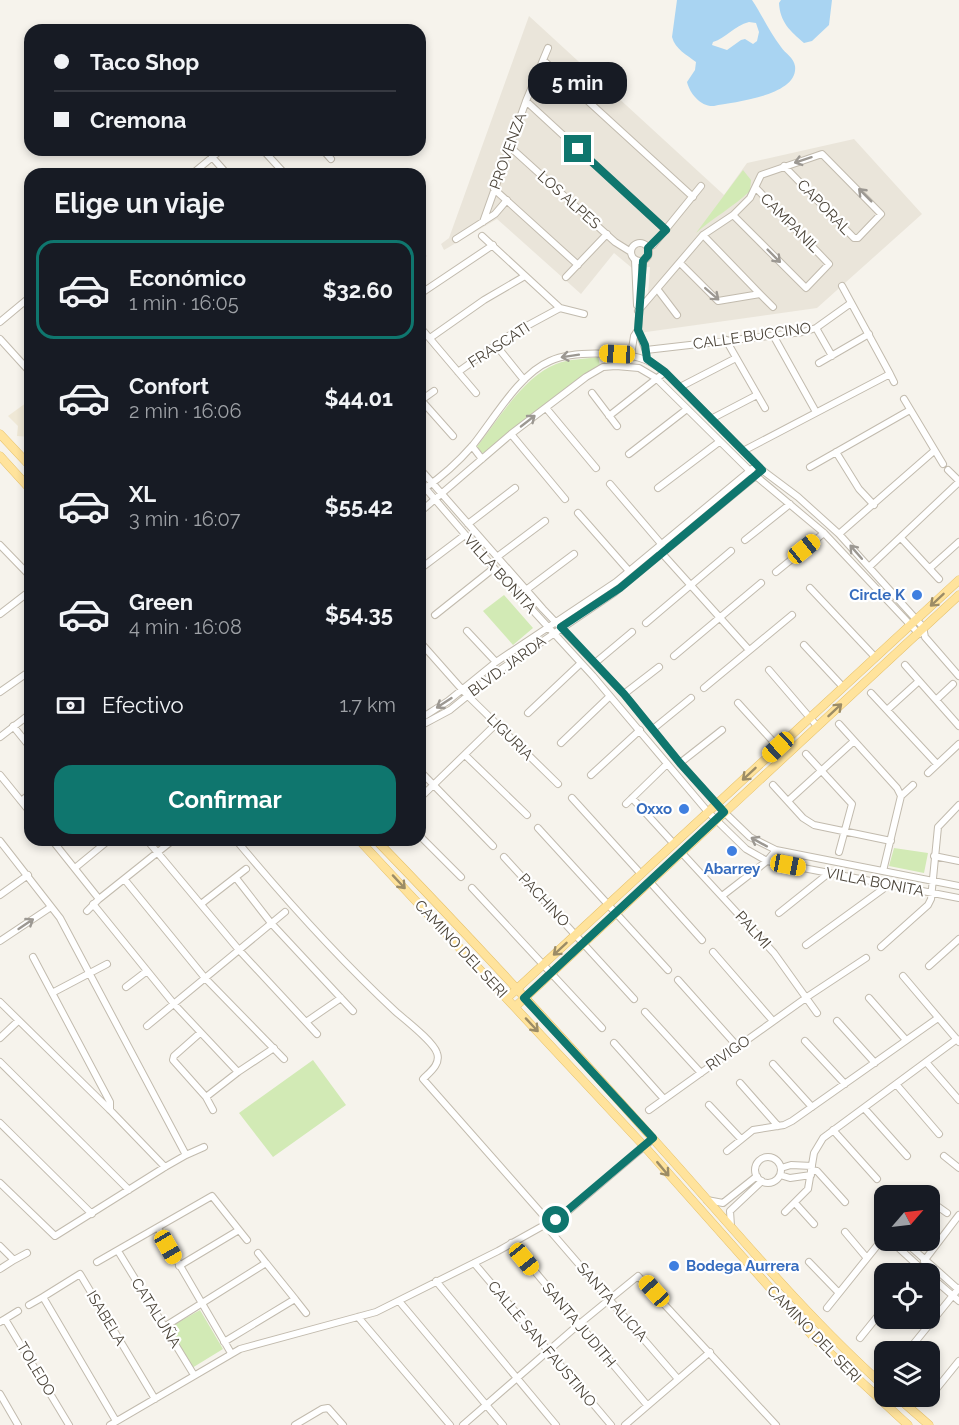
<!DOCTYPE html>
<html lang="es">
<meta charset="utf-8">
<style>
:root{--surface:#171b24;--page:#20242c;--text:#f1f3f6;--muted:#9ea1a6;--line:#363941;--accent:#0f766e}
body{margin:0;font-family:Raleway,sans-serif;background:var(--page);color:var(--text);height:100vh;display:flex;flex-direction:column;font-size:22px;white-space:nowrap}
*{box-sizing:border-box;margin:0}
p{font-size:20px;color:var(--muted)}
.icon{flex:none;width:33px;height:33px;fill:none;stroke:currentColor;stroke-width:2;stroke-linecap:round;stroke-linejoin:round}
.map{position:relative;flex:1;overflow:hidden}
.side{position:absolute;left:24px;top:168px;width:402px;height:678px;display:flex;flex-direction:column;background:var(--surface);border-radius:18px;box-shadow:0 3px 9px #0003}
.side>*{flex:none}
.guide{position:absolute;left:24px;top:24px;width:402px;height:132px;border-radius:18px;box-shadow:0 3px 9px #0003;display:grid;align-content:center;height:132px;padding:0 30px;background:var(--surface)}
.needle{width:39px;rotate:62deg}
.buttons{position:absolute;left:874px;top:1185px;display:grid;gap:12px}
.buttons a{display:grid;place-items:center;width:66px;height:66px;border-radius:12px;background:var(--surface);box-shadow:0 3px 9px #0003;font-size:30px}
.end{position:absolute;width:27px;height:27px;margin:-14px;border:8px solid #0f766e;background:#fff;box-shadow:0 0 0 3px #fff}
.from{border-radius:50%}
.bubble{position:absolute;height:42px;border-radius:18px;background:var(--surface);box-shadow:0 3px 9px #0003;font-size:20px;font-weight:700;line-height:42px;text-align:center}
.car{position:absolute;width:18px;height:36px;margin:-18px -9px;border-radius:8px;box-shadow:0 0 4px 2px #0007;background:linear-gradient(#f5c518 24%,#345 0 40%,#f5c518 0 76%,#345 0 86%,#f5c518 0)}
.guide b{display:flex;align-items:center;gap:21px;height:57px;font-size:22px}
.guide b+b{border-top:2px solid var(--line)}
.guide i{width:15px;height:15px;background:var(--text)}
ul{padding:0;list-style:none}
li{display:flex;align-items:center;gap:18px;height:99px;margin:0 12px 9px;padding:0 18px;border:3px solid transparent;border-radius:18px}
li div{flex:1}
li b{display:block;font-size:22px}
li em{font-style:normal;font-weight:700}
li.on{border-color:var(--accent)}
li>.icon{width:54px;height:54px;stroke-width:1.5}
h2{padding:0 30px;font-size:27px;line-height:72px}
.pay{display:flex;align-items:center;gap:15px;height:66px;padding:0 30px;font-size:22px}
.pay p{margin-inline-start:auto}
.primary-button{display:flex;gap:12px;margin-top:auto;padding:12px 30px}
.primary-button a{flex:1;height:69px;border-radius:18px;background:var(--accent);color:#fff;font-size:24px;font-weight:700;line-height:69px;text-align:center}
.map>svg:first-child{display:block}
.residential{fill:#eae5da}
.education{fill:#efe8d6}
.green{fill:#d2eab5}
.water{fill:#a9d4f2;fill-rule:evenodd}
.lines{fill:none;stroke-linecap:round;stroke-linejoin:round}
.minor-casing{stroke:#c2bbae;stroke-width:8}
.major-casing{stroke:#e6c16a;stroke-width:9}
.minor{stroke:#fff;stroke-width:6}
.major{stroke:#ffe39c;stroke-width:8}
.oneway{stroke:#9c9892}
.oneway2{stroke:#9c8c66}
.route{stroke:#0f766e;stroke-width:8}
.shop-dot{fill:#3f7fe0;stroke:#fff;stroke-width:2}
.labels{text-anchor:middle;stroke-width:4.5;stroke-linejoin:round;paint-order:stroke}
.street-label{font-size:15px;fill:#4b4439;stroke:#fff}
.shop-label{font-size:15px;font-weight:bold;fill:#366cbe;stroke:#fff;text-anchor:end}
</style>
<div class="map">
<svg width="959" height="1425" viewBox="0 0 959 1425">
<rect width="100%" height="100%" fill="#f6f3ec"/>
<path class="residential" d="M529,16L724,195L747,163L854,139L922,214L817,308L639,333L641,306L648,295L650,267L632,268L614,253L581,294L497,219L444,250L441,244L449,238Z"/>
<path class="education" d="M30,400V437L17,436L18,426L8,416Z"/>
<path class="green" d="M743,170L751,180L750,191C733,207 713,218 696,233Z
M598,357L600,365C596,370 570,385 562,391C537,410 513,431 489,451L482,453L476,448C497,421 524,376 556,364C569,359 585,359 598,357Z
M504,595L533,628L513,645L483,611Z
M894,848L928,853L924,873L889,866Z
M313,1060L346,1105L273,1157L239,1113Z
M200,1310L223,1349L192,1368L168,1328Z"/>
<path class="water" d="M677,0H752C762,15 770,33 781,47C785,53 794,58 795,66C799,96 734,102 714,106C701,107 690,94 687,82L695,70L696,62C687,55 675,49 672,37ZM749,22L756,23L759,32L757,41L753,44L745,39L741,40L727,50L712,45L713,42C726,38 734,26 749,22Z
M781,0H832L829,25L812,41L804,43C790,31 780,22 779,3Z"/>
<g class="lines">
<g class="minor-casing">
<path id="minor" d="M543,60L693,197
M526,101L666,230
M509,146L615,242L631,252
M263,150L285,174
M323,150L331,159
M212,157L227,174
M192,174L221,150
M494,189L578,265
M733,215L806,288L829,264L756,188
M483,222L526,101L548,48
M482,236L560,308L584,314
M456,239L495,214L507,200
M631 252a9 9 0 1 1 18 0a9 9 0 1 1-18 0Z
M648,248L653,245L701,186
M420,254L422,256
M635,260L637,305
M680,263L718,301L760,294L703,235
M566,277L607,234
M842,286L890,374
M658,290L677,315
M420,294L493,245
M760,294L773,307
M638,311L703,235L733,215L750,198L761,175L822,154L881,214L858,238H854L784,166
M0,322L30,297
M420,327L476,393
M816,328L832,356
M638,330L646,351
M773,335L816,412
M430,338L484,300L525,276
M0,339L30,372
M726,340L765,408
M495,344L524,380
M646,350L803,332L816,328L851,303
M631,355L634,336L638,330L643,261
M819,363L869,334
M458,372L510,335L560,308
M680,387L736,358
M592,393L617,426
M904,399L943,464
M421,400L453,436
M420,401L434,391
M546,408L596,468
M609,416L665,372
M711,419L757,395
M511,434L565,499
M472,446L482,459
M743,451L890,374L894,382
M836,452L859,489L874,505
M629,454L687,409
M810,467L910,410
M420,469L543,609L624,694L680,763L724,812L750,837L776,850L959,886
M948,470L959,481
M420,482L494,568L593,676L708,812L746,849L767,861L959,898
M610,484L663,546
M425,488C443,476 459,461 473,445C494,419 519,374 550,361C568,353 591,353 610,354C632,355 647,357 665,372L762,470L798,497L839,534L923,627L925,637L959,676
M658,488L719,442
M420,512L511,434L586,377L603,367L616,366L639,368L656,378L750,471L824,533L919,634
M578,513L629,571
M468,524L515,488
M839,534L934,451
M901,538L939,579
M745,540L790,504
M0,545L30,576
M659,550L749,650
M497,557L545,521
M869,567L959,482
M930,568L959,542
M420,569L465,535
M776,572L824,533
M810,588L875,657
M526,590L574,554
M0,614L30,591
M435,615L494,568
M646,623L731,551
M467,631L496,662
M420,642L467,695L558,784
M804,645L843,687
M674,656L761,583
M595,663L632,632
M905,665L959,726
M769,670L817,726
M704,688L792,615
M0,692L30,671
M871,693L937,764
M624,694L659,667
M936,700L953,684
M738,703L778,747
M887,710L919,681
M528,713L581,663
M420,719L448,701L496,662L616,582L752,469
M839,724L897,788L901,796
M13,726L30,747
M420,726L450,710L497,672L614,593L758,474
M653,729L691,698
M0,737L30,714
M561,743L610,696
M806,754L852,804L839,852
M465,755L527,815
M680,763L722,730
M420,771L493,846
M928,773L959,744
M0,775L30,812
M591,775L640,730
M773,785L803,818L814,825L891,841
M420,798L496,724
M572,798L641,874
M632,798L674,844
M21,801L30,794
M788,801L854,741
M626,804L666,765
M538,828L668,970
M420,836L461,877
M52,840L99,899
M147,840L239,950L317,1034
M236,840C286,900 338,958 395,1011C405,1020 433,1041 437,1053C441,1064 430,1072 423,1079L550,1223
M0,841L60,918L186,1155L165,1167L55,1236L0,1183
M681,852L774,953L817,1013
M934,856L959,861
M504,857L634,999
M75,868L109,840
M883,871L901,796L913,785
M236,878L271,923L353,1011
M125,880L205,978L284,1059
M650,882L702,940
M472,888L602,1028
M0,895L28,875
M722,896L767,861L776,850
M93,904L174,1004L238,1072
M201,904L246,869
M87,911L99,899L173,840
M779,913L829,873
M0,941L51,907
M806,945L883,889L887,883
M881,947L928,905L931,899L938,827L959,805
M713,952L773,1021
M33,957L110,1102V1110
M929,966L959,939
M903,976L959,1042
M678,980L738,1047
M126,987L147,971
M52,993L107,964
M869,998L906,1040
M0,1002L110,1110L165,1167
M645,1012L701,1073
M837,1021L875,1063
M306,1022L341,998
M147,1026L285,912
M200,1033L174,1056L173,1060L206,1097L213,1110
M0,1038L18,1021
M805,1041L845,1084
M614,1043L664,1099
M0,1062L129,1190
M926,1062L959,1100
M773,1064L812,1107
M740,1083L778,1126
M896,1084L939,1134
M206,1097L238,1072L274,1048
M709,1105L741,1139
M864,1108L907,1156
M649,1110L810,995L866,958
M0,1123L92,1214
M833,1130L877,1179
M727,1151L753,1130L784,1125L792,1121L938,1018
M186,1155L204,1147
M944,1156L959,1168
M755 1170a13 13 0 1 1 26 0a13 13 0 1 1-26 0Z
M781,1168L791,1165L812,1166
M811,1170L817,1171L845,1202
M780,1175L790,1178L811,1175
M916,1196H921
M707,1200L723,1203L757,1176
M930,1201L947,1213
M795,1203L814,1224
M785,1212L808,1189L814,1153L823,1138L957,1039
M545,1225L678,1379
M731,1226L730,1211L762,1181
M158,1228L231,1353
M239,1230L247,1240
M845,1232L866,1257
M890,1240L927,1274
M903,1240L959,1290
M511,1243L647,1405
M0,1246L14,1260L0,1269
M118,1251L194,1375
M258,1253L266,1263
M14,1260L27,1253
M924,1261L959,1215
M97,1262L212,1196L239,1230L179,1266
M809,1262L838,1292
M474,1263L611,1425
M930,1276L959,1301
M436,1281L556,1425
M295,1299L306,1313
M399,1301L503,1425
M29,1305L43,1297
M827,1308L880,1242L885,1222
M358,1317L450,1425
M5,1319L18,1311
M0,1322L5,1319L69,1425
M164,1327L266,1263L295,1299L224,1342
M860,1338L885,1307
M907,1352L959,1288
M0,1394L18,1425
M929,1398L959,1361
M116,1421L43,1297L80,1274L155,1399
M110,1425L240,1349L376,1312L498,1251L566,1213L653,1139
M295,1425L322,1409L328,1408L343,1425
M463,1425L578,1325L638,1276L776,1425
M625,1425L710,1352"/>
</g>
<g class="major-casing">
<path id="major" d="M0,434L30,466
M0,456L30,489
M359,840L644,1146L818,1342L908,1425
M376,840C471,938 564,1039 655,1141C730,1224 801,1312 885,1387
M507,998L959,580
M515,1007L959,595
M896,1396L929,1425"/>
</g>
<use href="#minor" class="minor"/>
<use href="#major" class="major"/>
</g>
<defs><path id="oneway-shaft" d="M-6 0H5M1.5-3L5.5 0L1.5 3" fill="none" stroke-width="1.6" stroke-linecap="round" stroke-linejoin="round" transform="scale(1.5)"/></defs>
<g class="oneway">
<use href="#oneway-shaft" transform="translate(803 160) rotate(162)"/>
<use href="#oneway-shaft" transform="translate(865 195) rotate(-135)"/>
<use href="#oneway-shaft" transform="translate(774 256) rotate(45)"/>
<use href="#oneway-shaft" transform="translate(712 294) rotate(41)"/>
<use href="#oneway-shaft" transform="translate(570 356) rotate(171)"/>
<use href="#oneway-shaft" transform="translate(528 421) rotate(-38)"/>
<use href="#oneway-shaft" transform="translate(856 552) rotate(-131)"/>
<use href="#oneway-shaft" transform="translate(444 703) rotate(147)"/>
<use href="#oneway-shaft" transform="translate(759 842) rotate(-151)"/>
<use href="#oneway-shaft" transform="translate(26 924) rotate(-34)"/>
</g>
<g class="oneway2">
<use href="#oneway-shaft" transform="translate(937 600) rotate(137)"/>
<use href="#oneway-shaft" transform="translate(835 710) rotate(-43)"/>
<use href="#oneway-shaft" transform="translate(749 774) rotate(137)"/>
<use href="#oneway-shaft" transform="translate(399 882) rotate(47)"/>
<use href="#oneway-shaft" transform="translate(560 949) rotate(137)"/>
<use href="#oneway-shaft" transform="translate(532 1025) rotate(47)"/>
<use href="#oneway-shaft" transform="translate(663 1169) rotate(50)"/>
</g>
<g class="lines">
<path class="route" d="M556,1220L653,1138L524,998L724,812L680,763L624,694L561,627L620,588L762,470L665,372L647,359L645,345L638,330L643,261L648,255V248L666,230L578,149"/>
</g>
<g class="shop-dot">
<circle cx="917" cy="595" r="6"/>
<circle cx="684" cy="809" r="6"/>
<circle cx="732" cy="851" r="6"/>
<circle cx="674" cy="1266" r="6"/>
</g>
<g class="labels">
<g class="street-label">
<text transform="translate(508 151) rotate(-70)" y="5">PROVENZA</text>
<text transform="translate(569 200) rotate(42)" y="5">LOS ALPES</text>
<text transform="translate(824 207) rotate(46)" y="5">CAPORAL</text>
<text transform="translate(790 223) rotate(45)" y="5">CAMPANIL</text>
<text transform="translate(752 336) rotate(-8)" y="5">CALLE BUCCINO</text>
<text transform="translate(499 345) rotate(-33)" y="5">FRASCATI</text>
<text transform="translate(500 574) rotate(48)" y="5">VILLA BONITA</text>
<text transform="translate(507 666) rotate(-36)" y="5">BLVD. JARDA</text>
<text transform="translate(510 737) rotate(45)" y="5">LIGURIA</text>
<text transform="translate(875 882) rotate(11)" y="5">VILLA BONITA</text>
<text transform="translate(544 900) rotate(47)" y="5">PACHINO</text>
<text transform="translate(753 930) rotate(48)" y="5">PALMI</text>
<text transform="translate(461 949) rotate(47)" y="5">CAMINO DEL SERI</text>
<text transform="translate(728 1053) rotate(-35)" y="5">RIVIGO</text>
<text transform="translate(612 1302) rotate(49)" y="5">SANTA ALICIA</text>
<text transform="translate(156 1313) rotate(58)" y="5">CATALUÑA</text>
<text transform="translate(106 1318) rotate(59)" y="5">ISABELA</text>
<text transform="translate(579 1325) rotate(50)" y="5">SANTA JUDITH</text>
<text transform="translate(814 1334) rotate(46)" y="5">CAMINO DEL SERI</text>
<text transform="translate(542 1344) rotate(50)" y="5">CALLE SAN FAUSTINO</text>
<text transform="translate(36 1369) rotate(59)" y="5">TOLEDO</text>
</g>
<g class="shop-label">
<text x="905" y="600">Circle K</text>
<text x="672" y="814">Oxxo</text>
<text x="732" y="874" text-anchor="middle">Abarrey</text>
<text x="686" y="1271" text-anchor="start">Bodega Aurrera</text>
</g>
</g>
</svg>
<div class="buttons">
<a><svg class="needle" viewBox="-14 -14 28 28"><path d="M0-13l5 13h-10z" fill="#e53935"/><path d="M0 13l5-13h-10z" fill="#9ea1a6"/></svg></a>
<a><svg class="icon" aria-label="locate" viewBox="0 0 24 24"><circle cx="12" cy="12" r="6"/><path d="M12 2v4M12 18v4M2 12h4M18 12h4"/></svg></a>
<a><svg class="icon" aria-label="layers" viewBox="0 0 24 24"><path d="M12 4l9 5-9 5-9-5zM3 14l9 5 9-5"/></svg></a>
</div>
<i class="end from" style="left:556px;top:1220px"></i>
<i class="end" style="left:578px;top:149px"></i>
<div class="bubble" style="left:528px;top:62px;width:99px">5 min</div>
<i class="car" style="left:617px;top:354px;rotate:273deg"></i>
<i class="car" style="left:804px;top:549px;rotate:51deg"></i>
<i class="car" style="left:778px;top:747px;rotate:227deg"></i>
<i class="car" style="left:788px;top:865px;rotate:101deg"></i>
<i class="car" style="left:168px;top:1247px;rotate:150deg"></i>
<i class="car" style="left:524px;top:1259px;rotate:141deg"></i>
<i class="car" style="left:654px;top:1291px;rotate:318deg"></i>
<div class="guide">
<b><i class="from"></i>Taco Shop</b>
<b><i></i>Cremona</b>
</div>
<section class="side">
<h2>Elige un viaje</h2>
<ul>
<li class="on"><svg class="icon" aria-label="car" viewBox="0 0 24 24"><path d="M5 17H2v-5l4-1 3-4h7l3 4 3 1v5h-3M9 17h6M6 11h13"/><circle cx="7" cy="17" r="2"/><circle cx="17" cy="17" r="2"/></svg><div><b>Económico</b><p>1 min · 16:05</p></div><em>$32.60</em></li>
<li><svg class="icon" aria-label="car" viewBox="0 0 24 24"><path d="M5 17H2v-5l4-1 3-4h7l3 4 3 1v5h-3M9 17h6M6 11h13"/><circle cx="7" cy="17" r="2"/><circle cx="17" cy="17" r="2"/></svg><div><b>Confort</b><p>2 min · 16:06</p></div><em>$44.01</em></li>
<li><svg class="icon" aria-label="car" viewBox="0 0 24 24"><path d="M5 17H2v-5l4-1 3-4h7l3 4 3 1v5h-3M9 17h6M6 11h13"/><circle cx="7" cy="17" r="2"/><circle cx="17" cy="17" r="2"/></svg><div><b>XL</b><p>3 min · 16:07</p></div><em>$55.42</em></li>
<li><svg class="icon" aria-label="car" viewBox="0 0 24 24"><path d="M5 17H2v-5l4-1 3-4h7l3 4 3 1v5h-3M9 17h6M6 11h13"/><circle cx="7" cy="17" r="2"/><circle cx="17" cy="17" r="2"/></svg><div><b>Green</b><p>4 min · 16:08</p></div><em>$54.35</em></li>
</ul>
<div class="pay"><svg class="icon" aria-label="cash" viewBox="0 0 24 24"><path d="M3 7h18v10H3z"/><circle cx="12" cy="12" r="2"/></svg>Efectivo<p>1.7 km</p></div>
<div class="primary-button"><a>Confirmar</a></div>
</section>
</div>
